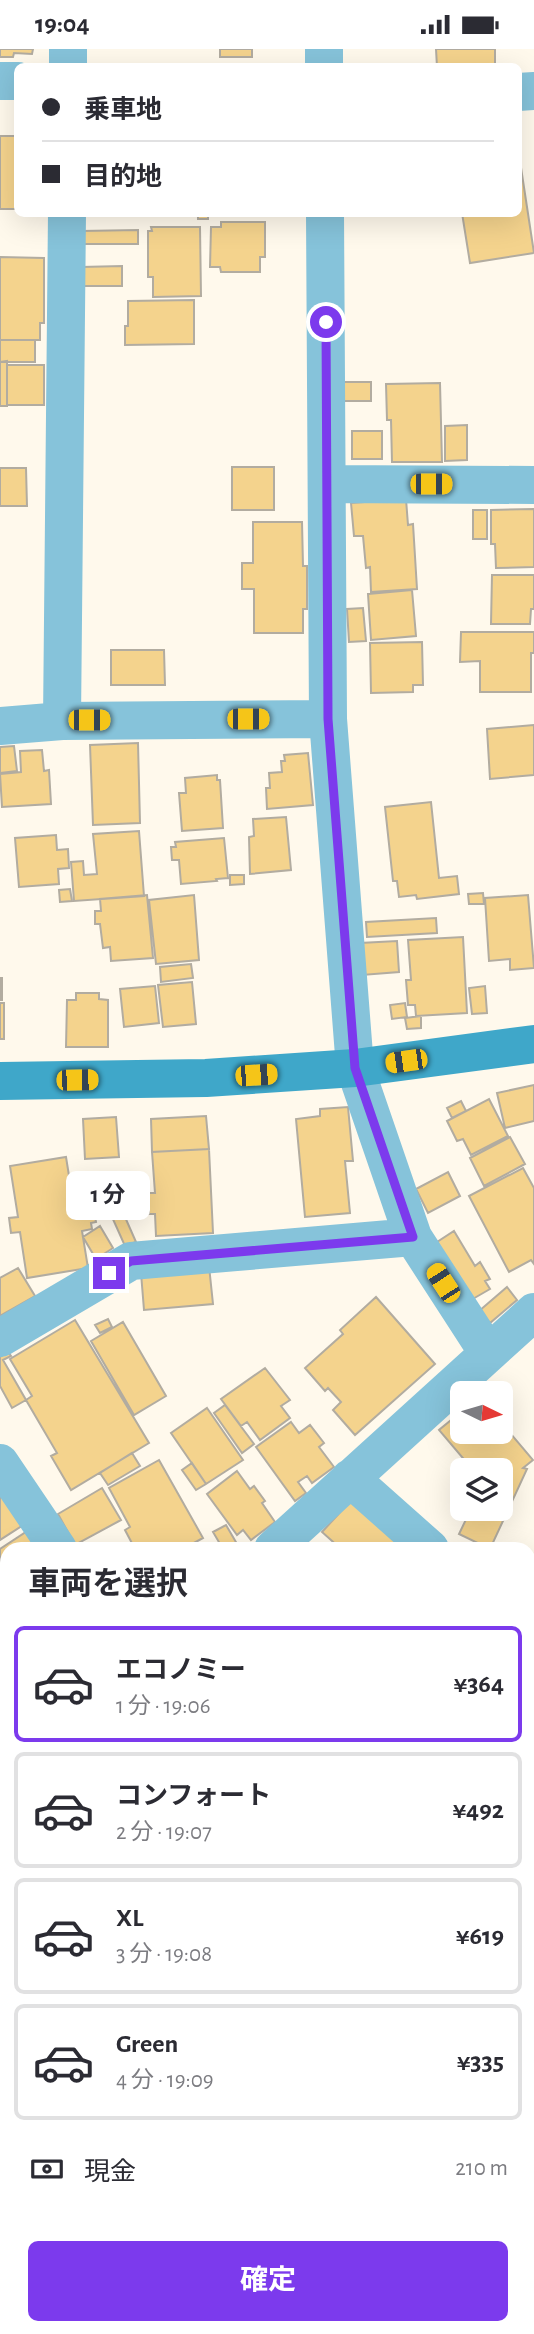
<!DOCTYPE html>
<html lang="ja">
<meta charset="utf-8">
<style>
:root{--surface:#fff;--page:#f7f7f7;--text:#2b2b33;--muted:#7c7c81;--line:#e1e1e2;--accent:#7c3aed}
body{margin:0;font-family:"Alegreya Sans","Noto Sans JP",sans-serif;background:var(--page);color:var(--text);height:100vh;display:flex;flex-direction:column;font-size:26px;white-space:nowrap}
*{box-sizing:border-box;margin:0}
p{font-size:23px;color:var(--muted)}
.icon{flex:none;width:38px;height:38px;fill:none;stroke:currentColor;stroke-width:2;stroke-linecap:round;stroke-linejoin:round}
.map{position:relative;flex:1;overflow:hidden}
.panel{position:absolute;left:0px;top:1493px;width:536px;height:793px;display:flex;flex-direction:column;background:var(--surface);border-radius:21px 21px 0 0;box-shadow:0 7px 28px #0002}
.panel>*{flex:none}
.top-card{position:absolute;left:14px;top:14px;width:508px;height:154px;border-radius:10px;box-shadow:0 7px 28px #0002;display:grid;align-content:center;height:154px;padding:0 28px;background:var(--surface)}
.needle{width:46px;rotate:95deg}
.controls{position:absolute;left:450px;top:1332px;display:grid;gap:14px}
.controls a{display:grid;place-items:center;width:63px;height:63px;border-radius:10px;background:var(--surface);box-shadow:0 7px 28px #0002;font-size:35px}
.end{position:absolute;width:32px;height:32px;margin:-16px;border:9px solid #7c3aed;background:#fff;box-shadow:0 0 0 4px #fff}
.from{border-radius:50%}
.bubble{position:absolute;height:49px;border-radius:10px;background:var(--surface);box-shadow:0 7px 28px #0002;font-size:23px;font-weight:700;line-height:49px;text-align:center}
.car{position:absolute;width:21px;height:42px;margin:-21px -10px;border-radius:9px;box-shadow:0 0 5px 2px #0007;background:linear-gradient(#f5c518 24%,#345 0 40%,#f5c518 0 76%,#345 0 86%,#f5c518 0)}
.top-card b{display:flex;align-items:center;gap:24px;height:66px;font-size:26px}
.top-card b+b{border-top:2px solid var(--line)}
.top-card i{width:18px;height:18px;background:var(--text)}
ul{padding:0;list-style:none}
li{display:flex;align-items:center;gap:21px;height:116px;margin:0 14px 10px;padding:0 14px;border:4px solid var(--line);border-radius:10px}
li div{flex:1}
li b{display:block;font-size:26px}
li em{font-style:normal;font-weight:700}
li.current{border-color:var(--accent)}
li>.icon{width:63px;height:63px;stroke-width:1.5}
h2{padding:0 28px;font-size:32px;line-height:84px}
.pay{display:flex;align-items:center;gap:18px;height:77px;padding:0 28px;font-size:26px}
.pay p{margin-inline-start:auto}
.cta{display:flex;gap:14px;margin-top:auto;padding:14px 28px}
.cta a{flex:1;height:80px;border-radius:10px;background:var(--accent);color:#fff;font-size:28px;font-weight:700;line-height:80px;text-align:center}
.status{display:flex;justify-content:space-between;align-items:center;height:49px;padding:0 35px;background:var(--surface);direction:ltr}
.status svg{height:19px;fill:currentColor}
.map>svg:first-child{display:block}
.building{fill:#f4d38d;stroke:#b2aca0;stroke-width:2}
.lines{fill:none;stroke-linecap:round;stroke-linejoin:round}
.street{stroke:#86c3da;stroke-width:38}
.secondary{stroke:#3fa7c9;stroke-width:38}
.route{stroke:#7c3aed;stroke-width:9}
</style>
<div class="status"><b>19:04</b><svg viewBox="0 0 49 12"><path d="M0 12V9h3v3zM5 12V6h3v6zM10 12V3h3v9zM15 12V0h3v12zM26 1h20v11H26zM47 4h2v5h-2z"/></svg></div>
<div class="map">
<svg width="534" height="2285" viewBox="0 0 534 2285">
<rect width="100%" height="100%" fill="#fff9ec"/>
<path class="building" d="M0,0H33L32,5L14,4L13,8H0Z
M220,0H252V8H220Z
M436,0H495V18H437Z
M0,87H18V160H0Z
M518,99L534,204L470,214L462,164H518Z
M198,164H208V170H198Z
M221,173H265V208H260V223H221L220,218H210L211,178H221Z
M151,178H200L201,247L153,248V228H148V182H152Z
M138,181V195H81V182Z
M0,208L44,209V274H40V291H0Z
M122,217V237H81V218Z
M194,251V295L125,296V277H128V252Z
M0,291H35V313H0Z
M7,312V357H0V313Z
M7,316H44V356H7Z
M344,333H371V352H344Z
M440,334L442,413H392L391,371H387L386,335Z
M467,376V411L445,412V377Z
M352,382H382V410H352Z
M232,418H274V461H232Z
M0,419H26L27,457H0Z
M406,450L408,476L413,475L417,540L371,543L370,518L366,519L363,487H354L351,454Z
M534,460V518L496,519L495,495H491V461Z
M473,461H487V490H473Z
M253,473H302L303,517H307V560H303V584H254V540H242V514H253Z
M492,526H534V560H531L530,575H491Z
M412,541L416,587L371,591L368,545Z
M363,559L366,592L349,593L347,560Z
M461,583H534V604H531V643H480V612L460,613Z
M422,593L423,636H413V643L371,644L370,594Z
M111,601H164L165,636H111Z
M534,676V726L490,730L487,680Z
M138,694L140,774L93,776L90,696Z
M14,697L17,722L0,724V698Z
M42,701L44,722L49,721L51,755L2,758L0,725L21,723L20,702Z
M308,704L313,756L267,760L266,739H270L269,724L282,723L281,712H285L284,706Z
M217,726V731H220L223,779L182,782L179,744H186L185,729Z
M431,753L439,829L457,827L459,845L417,850L416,846L399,848L397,832H393L385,758Z
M286,768L291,821L250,825L249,788L254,787L253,770Z
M139,782L144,847L74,852L71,813L83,812L84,826L97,825L93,785Z
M56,786L57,801L68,800L69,819L58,820L59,835L19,838L15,789Z
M224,789L228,829L216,830L217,832L181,835L179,811H172L171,798H176L175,793Z
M230,826H244V835L230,836Z
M70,840L72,852L60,853L59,841Z
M483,844L484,855H469L468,845Z
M147,846L153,909L111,912L110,898L103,899L100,875H95V862H101L100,850Z
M194,846L199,911L156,915L149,851Z
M528,846L534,919L510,921V910L489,912L485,849Z
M436,869L437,884L367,888L366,873Z
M463,888L467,964L416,967L415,956H408L406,931H411L408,891Z
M397,892L399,923L362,926L360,894Z
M191,915L193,929L161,933L160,918Z
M0,929H2V951H0Z
M192,933L196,975L163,978L158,936Z
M155,937L159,974L124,978L120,940Z
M485,937L487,964L472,965L469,939Z
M76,944H99V950L108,951V998H66L67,951H76Z
M0,954H4V990H0Z
M405,954L407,968L392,970L390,956Z
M421,967V979L407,980L405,969Z
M534,1036V1072L505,1079L497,1044Z
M489,1050L508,1087L471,1106L463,1090L457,1092L447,1072Z
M461,1052L466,1062L452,1069L447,1059Z
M348,1058L353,1112H345L350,1164L305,1168L296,1070L320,1067V1060Z
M206,1067L209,1100L152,1103L151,1070Z
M116,1068L119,1108L85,1110L83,1070Z
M510,1088L525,1115L484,1137L470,1109Z
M209,1100L213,1184L156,1187L155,1165H149L148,1144H155L152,1103Z
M66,1108L70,1133L88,1130L96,1173L91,1174L92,1180L82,1182L88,1219L27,1229L20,1183L11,1184L9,1169L18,1168L10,1117Z
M523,1119L534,1139V1215L531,1211L509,1223L469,1147Z
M448,1123L460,1147L428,1164L416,1140Z
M110,1134L136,1193L125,1197L99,1139Z
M100,1177L113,1199L96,1210L83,1188Z
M454,1182L475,1217L480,1213L490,1230L485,1232L490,1240L471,1251L437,1193Z
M209,1217L213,1255L144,1261L141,1224Z
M18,1219L35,1247L0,1267V1229Z
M507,1238L517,1251L490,1274L479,1262Z
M376,1248L435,1315L355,1386L333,1361L341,1353L328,1339L325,1342L305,1319L343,1285L340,1281Z
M108,1270L112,1278L100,1284L95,1276Z
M75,1271L149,1394L71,1441L51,1407L57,1404L26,1351L32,1347L10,1310Z
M123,1273L166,1347L134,1366L91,1292Z
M8,1303L11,1307L3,1311L26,1351L12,1359L0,1337V1308Z
M265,1319L290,1351L281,1357L290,1369L260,1391L247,1373L241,1377L221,1350Z
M225,1356L254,1395L242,1404L214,1364Z
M207,1359L243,1411L206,1435L171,1384Z
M462,1362V1382H500V1372L533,1411L523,1419L527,1420L490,1500L459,1485L471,1460H500V1421H473L439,1381Z
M291,1373L299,1384L310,1376L324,1394L319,1398L334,1418L312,1434L307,1427L298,1433L306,1444L295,1452L256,1398Z
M132,1404L140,1417L108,1436L100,1424Z
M159,1411L203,1489L183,1500H135L125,1481L130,1478L109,1439Z
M192,1414L206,1435L196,1441L182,1421Z
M237,1422L250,1440L254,1437L265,1452L262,1454L275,1473L251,1491L243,1481L237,1486L207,1445Z
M0,1429L28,1473L0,1491Z
M102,1439L121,1471L75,1496L58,1465Z
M357,1445L405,1500H341L322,1483Z
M226,1476L240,1500H223L213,1483Z
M32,1479L45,1500H7V1535L0,1523V1500Z
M528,1543L534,1544V1617L528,1616Z
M0,1593L7,1605V1632L0,1636Z
M528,1631L534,1633V1696L528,1695Z
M7,1638V1755L1,1758L0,1642Z
M528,1695L534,1696V1757L528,1756Z
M0,1761L5,1765L7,1762V1785L0,1794Z
M4,1845L7,1846V1857L1,1856Z
M6,1895H7V1918L1,1916Z
M7,1921V1953L0,1951Z
M528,1980L534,1982V2025L528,2024Z
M0,1981L7,1982V2074H0Z
M528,2031L534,2032V2084L528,2083Z
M223,2279L252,2285H222Z"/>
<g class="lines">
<path class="street" d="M68,0V18
M324,0V18
M0,32H18
M518,43L534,42
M325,164L328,670L355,1019L413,1188L488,1304
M328,435L534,436
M62,672L67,164
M0,677L62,672L328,670
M0,1289L131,1212L413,1188
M0,1414L58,1500
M350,1429L430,1500
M273,1500L534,1263
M0,1815L7,1807
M528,1837L534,1838
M59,2285L60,2278
M300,2285L301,2278"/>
<path class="secondary" d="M0,1032L206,1029L355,1019L534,995"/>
</g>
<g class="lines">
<path class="route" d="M109,1224L131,1212L413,1188L355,1019L328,670L326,273"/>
</g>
</svg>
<div class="controls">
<a><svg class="needle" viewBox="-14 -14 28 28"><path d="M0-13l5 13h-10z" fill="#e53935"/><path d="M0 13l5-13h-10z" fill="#7c7c81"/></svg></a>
<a><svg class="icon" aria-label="layers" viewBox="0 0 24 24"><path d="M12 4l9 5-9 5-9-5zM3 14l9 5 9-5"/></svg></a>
</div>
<i class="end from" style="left:326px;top:273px"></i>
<i class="end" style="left:109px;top:1224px"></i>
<div class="bubble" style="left:66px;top:1122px;width:84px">1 分</div>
<i class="car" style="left:431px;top:435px;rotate:90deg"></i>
<i class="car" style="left:248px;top:670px;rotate:90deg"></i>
<i class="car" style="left:89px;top:671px;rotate:90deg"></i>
<i class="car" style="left:406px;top:1012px;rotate:262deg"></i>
<i class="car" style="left:256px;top:1026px;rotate:86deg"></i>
<i class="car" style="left:77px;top:1031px;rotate:89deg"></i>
<i class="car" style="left:443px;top:1234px;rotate:327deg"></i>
<div class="top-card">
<b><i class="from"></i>乗車地</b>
<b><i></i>目的地</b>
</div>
<section class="panel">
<h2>車両を選択</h2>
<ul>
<li class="current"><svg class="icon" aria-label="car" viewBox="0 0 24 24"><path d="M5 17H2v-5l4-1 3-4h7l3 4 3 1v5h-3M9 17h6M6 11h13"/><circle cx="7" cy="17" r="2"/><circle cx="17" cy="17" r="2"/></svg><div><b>エコノミー</b><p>1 分 · 19:06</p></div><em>¥364</em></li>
<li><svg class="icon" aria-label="car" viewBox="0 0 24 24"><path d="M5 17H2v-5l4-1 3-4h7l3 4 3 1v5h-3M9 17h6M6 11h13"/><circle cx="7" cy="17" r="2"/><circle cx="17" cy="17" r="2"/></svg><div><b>コンフォート</b><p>2 分 · 19:07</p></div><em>¥492</em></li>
<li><svg class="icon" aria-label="car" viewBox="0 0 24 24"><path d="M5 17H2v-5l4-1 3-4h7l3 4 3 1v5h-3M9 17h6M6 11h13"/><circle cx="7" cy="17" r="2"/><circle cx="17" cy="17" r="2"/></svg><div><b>XL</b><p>3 分 · 19:08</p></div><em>¥619</em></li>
<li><svg class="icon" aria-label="car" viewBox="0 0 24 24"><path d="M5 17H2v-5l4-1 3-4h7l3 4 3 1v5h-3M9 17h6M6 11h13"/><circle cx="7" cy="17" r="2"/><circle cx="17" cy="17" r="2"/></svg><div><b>Green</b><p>4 分 · 19:09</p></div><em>¥335</em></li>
</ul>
<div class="pay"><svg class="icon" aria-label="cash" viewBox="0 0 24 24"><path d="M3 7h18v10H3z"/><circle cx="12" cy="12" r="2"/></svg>現金<p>210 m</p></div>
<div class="cta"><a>確定</a></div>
</section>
</div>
